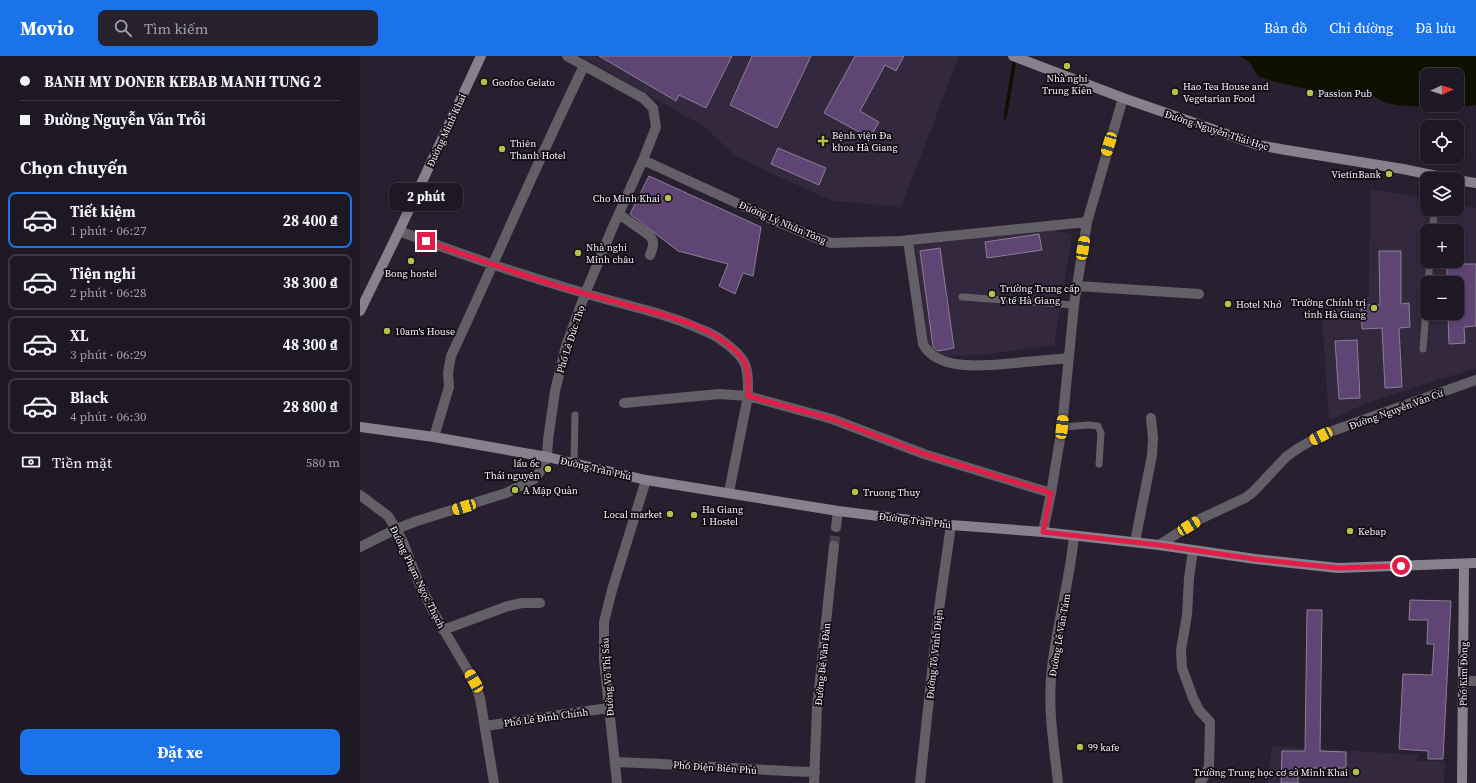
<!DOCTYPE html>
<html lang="vi">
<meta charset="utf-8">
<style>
:root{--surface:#1e1824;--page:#26212c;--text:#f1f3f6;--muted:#a1a0a6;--line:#3c3741;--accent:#1a73e8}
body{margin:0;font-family:"Source Serif 4",serif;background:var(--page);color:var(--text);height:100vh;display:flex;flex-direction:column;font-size:15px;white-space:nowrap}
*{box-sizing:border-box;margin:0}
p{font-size:13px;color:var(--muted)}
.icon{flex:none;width:22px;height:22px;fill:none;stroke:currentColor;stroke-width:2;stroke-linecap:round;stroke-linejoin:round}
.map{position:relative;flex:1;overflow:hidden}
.details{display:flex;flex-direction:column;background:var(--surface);width:360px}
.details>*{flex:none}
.banner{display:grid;align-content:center;height:88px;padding:0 20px;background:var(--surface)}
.needle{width:26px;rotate:86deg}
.buttons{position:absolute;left:1060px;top:12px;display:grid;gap:8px}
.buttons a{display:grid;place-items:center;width:44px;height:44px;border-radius:8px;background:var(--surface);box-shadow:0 2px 6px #0003,0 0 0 1px var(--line);font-size:20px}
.end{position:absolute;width:18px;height:18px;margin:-9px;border:5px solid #e11d48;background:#fff;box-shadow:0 0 0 2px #fff}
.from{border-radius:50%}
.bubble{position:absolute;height:28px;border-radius:8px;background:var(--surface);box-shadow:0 2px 6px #0003,0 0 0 1px var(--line);font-size:13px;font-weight:700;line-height:28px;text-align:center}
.car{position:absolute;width:12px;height:24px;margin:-12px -6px;border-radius:5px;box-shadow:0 0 3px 1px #0007;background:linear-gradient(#f5c518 24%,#345 0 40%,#f5c518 0 76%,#345 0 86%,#f5c518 0)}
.banner b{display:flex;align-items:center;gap:14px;height:38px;font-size:15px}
.banner b+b{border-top:1px solid var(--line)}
.banner i{width:10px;height:10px;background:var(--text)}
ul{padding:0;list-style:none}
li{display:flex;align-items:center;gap:12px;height:56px;margin:0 8px 6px;padding:0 12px;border:2px solid var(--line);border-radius:8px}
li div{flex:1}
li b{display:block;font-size:15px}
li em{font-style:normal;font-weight:700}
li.on{border-color:var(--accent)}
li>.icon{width:36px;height:36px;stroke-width:1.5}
h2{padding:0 20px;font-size:18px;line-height:48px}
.pay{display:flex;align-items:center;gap:10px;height:44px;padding:0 20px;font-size:15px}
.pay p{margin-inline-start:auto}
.primary-button{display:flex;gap:8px;margin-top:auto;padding:8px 20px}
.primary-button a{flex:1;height:46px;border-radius:8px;background:var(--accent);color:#fff;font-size:16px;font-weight:700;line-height:46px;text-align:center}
header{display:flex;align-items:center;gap:24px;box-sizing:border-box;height:56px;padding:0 20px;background:var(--accent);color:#fff}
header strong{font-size:19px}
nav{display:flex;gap:22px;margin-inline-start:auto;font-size:14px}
.search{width:280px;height:36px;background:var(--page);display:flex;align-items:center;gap:10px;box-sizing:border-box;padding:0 14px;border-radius:8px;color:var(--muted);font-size:15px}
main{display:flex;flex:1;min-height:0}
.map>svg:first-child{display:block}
.built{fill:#33283d;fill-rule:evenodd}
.water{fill:#0e1100}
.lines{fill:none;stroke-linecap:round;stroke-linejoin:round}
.stream{stroke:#0e1100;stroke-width:3.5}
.building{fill:#5f4574;stroke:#8a8093}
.street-tunnel{stroke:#47404f;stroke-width:10;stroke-dasharray:10 5;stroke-linecap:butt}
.lane{stroke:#635f67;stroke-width:7}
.street{stroke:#635f67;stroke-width:10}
.secondary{stroke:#87808d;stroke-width:10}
.route{stroke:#e11d48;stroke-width:5}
.poi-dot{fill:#b2c34b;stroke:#0f0c12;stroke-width:1.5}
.labels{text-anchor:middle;stroke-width:3.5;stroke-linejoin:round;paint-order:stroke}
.poi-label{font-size:10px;fill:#f8f2fd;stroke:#0f0c12;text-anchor:start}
.street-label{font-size:10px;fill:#f8f2fd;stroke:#0f0c12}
</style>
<header>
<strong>Movio</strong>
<div class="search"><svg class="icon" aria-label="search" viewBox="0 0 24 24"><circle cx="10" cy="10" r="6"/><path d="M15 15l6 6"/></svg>Tìm kiếm</div>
<nav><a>Bản đồ</a><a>Chỉ đường</a><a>Đã lưu</a></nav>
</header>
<main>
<section class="details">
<div class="banner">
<b><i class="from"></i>BANH MY DONER KEBAB MANH TUNG 2</b>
<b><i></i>Đường Nguyễn Văn Trỗi</b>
</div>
<h2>Chọn chuyến</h2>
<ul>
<li class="on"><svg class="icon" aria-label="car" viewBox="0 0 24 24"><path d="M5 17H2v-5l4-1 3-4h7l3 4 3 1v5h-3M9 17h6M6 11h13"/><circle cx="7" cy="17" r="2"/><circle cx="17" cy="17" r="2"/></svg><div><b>Tiết kiệm</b><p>1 phút · 06:27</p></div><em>28 400 ₫</em></li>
<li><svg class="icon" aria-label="car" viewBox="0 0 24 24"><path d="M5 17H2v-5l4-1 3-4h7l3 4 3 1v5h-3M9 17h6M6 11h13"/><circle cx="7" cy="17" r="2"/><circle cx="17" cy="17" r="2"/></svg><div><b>Tiện nghi</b><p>2 phút · 06:28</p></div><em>38 300 ₫</em></li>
<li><svg class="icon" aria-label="car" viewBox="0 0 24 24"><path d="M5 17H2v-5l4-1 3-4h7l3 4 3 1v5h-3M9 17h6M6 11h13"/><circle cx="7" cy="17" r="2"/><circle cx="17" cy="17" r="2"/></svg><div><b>XL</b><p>3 phút · 06:29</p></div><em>48 300 ₫</em></li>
<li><svg class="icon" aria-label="car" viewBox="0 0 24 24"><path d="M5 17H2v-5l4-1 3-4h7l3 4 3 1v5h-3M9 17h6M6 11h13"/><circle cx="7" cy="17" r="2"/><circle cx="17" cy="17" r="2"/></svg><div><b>Black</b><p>4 phút · 06:30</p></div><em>28 800 ₫</em></li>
</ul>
<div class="pay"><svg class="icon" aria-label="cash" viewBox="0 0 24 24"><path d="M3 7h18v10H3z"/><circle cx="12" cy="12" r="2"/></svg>Tiền mặt<p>580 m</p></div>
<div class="primary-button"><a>Đặt xe</a></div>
</section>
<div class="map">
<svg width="1116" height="727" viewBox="0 0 1116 727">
<rect width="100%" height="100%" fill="#282030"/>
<path class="built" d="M221,0H599L541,151L473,145L406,115L376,100L343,70Z
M1010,133L1067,143V153H1097V148L1116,152V312L1009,346L969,364L961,248L1009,241ZM1067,175H1097V205H1067ZM1067,227H1097V257H1067Z
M686,172L712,179L694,289L621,299L578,300L569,293L555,188Z
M912,690L1059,699L1056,705H1085L1084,727H907Z"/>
<path class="water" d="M880,0H1116V49L1097,51L1085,49H1097V19H1067V48C1061,53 1035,49 1027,47C1020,45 1014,40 1008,36C997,38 986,36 975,39L911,25L898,20L889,6Z"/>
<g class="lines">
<path class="stream" d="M645,62L655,2"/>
</g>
<path class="building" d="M239,0H372L346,52L319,39L316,45Z
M392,0H451L417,72L370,49Z
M495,0H544L536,15L525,9L500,55L519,66L510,82L464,57Z
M418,92L466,112L459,129L411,108Z
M289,120L401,171L393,220L383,217L375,238L359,230L368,208L318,195L270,158Z
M679,178L682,194L627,202L625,186Z
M580,192L594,292L578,295L573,291L560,195Z
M1019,195H1041V248L1049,247L1050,271L1039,272L1042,331L1025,332L1022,272L1002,273L1001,249H1020Z
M1087,205H1103V208H1116V270L1104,271L1105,287L1089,288L1088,257H1097V227H1087Z
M997,284L1000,342L979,343L975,285Z
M1050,544L1091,545L1083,703H1068V695L1039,693L1043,618L1072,619L1074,588H1067L1068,564H1049Z
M947,554H962L960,695L986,696V712H938V727H921L922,695H945Z"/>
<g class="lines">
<path class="street-tunnel" d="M474,490L476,471"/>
<path class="lane" d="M1072,175L1075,153
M1068,227L1070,205
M602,241L714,249
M1063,293L1067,239
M702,371L729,369L738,370L741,377L739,408
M214,408L215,359"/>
<path class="street" d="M283,104L418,166L454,181L471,187L540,185L727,166
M259,158L290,180C295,186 293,192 290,199
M39,175C100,198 161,219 224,237C263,249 303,256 340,273C348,276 357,280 364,286C389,304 388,312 388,340L472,363L564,398L691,437L683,476
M548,184L563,288C578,317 629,309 656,307C674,305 691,304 708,302
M717,230L839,238
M264,347L359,338L388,340L369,436
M74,381L89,331L88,317L91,300C136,204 177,106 224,10
M691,437L702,371L714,249L727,166L763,42
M0,439L28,460L36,473L43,486L58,525L75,559L114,625L120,642L134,727
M476,471L478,455
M775,486L792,399L793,382L791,362
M799,489L840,463L885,442L893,436L926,401L937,393L961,379L1116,324
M0,491L36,473L57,465L146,437L174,423L179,417L187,401L188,384L195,335L206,290L225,238L252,173L283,104L296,71L293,52L283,42L207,0
M833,494L829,522L827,559L821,594L822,612L833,642L839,654L850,666L849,710L845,719L840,727
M83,574L148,550L162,547H180
M1103,625H1116
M125,670L248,652
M255,706C322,708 388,714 455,716
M257,727L244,604V566L252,534L286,424
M454,727L457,652L474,490
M560,727L578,560L591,469
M698,727C694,689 687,650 692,612C697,567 710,524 714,480"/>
<path class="secondary" d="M653,0L763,42L898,89L926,94L1043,113L1091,123
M1097,124L1116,127
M0,255L39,175L121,0
M0,371L74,381L187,401L286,424L478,455L591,469L683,476L799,489L895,503L978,512L1116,507
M1102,727L1104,508"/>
</g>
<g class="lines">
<path class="route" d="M66,185C111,201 155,217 201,231C225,238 250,244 274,251C312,261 356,271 382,302C390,312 388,328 388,340L472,363L564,398L691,437L683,476L799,489L894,503L978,512L1041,510"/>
</g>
<g class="poi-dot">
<circle cx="707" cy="10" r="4"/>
<circle cx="124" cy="26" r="4"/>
<circle cx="815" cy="36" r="4"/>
<circle cx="950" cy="37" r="4"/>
<path d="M461 79h4v4h4v4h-4v4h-4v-4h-4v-4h4z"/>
<circle cx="142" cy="93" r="4"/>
<circle cx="1029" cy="118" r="4"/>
<circle cx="308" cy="142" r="4"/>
<circle cx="218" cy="197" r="4"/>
<circle cx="51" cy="205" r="4"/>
<circle cx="632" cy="238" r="4"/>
<circle cx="868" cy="248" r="4"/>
<circle cx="1014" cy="252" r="4"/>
<circle cx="27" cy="275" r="4"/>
<circle cx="188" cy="413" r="4"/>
<circle cx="155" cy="434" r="4"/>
<circle cx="495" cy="436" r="4"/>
<circle cx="310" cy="458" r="4"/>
<circle cx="334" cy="459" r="4"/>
<circle cx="990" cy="475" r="4"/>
<circle cx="720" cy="691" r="4"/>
<circle cx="996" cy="716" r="4"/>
</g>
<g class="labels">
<g class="poi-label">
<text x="707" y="26" text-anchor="middle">Nhà nghỉ<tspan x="707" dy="12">Trung Kiên</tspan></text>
<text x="132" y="30">Goofoo Gelato</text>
<text x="823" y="34">Hao Tea House and<tspan x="823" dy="12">Vegetarian Food</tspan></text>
<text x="958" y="41">Passion Pub</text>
<text x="472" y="83">Bệnh viện Đa<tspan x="472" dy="12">khoa Hà Giang</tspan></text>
<text x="150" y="91">Thiên<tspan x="150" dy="12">Thanh Hotel</tspan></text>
<text x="1021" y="122" text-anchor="end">VietinBank</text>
<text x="300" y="146" text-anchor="end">Cho Minh Khai</text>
<text x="226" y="195">Nhà nghỉ<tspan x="226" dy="12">Minh châu</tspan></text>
<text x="51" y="221" text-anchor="middle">Bong hostel</text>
<text x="640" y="236">Trường Trung cấp<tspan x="640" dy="12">Y tế Hà Giang</tspan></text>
<text x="1006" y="250" text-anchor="end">Trường Chính trị<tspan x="1006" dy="12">tỉnh Hà Giang</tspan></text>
<text x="876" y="252">Hotel Nhớ</text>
<text x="35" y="279">10am's House</text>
<text x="180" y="411" text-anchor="end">lẩu ốc<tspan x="180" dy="12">Thái nguyên</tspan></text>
<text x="163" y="438">A Mập Quàn</text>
<text x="503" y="440">Truong Thuy</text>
<text x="342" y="457">Ha Giang<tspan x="342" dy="12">1 Hostel</tspan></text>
<text x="302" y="462" text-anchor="end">Local market</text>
<text x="998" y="479">Kebap</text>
<text x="728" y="695">99 kafe</text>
<text x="988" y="720" text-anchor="end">Trường Trung học cơ sở Minh Khai</text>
</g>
<g class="street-label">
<text transform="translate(86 74) rotate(-65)" y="4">Đường Minh Khai</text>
<text transform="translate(857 74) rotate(18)" y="4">Đường Nguyễn Thái Học</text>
<text transform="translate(423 166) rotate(23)" y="4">Đường Lý Nhân Tông</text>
<text transform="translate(210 283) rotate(-72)" y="4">Phố Lê Đức Thọ</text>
<text transform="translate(1036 353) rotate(-20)" y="4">Đường Nguyễn Văn Cừ</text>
<text transform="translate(236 412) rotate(13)" y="4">Đường Trần Phú</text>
<text transform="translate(555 464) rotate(7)" y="4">Đường Trần Phú</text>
<text transform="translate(58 521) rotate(64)" y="4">Đường Phạm Ngọc Thạch</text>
<text transform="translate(699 579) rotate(-80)" y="4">Đường Lê Văn Tám</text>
<text transform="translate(574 598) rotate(-84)" y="4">Đường Tô Vĩnh Diện</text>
<text transform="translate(462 608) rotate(-84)" y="4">Đường Bế Văn Đàn</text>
<text transform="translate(1103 618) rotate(-89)" y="4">Phố Kim Đồng</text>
<text transform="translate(247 621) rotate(-94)" y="4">Đường Võ Thị Sáu</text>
<text transform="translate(186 661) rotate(-8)" y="4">Phố Lê Đình Chính</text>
<text transform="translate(355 711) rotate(4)" y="4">Phố Điện Biên Phủ</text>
</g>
</g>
</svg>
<div class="buttons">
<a><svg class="needle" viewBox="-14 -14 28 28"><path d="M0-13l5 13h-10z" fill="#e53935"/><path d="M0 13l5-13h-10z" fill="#a1a0a6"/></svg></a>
<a><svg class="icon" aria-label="locate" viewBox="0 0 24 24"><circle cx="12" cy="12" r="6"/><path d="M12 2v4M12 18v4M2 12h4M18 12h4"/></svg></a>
<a><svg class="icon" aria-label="layers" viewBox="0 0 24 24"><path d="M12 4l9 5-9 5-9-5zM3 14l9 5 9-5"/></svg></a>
<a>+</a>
<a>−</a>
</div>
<i class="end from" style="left:1041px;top:510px"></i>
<i class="end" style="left:66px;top:185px"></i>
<div class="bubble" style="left:29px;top:127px;width:74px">2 phút</div>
<i class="car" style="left:749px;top:88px;rotate:197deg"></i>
<i class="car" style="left:723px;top:192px;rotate:9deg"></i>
<i class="car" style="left:702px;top:371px;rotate:6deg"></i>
<i class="car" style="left:961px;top:380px;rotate:243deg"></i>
<i class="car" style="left:104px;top:451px;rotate:253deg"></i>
<i class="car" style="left:829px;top:470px;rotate:59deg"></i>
<i class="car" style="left:114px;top:625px;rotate:330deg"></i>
</div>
</main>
